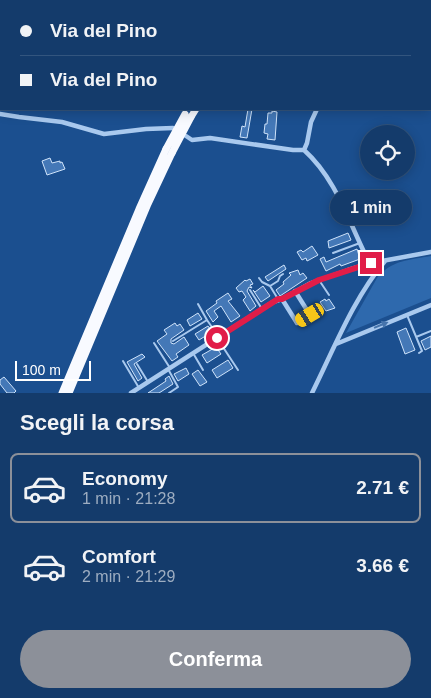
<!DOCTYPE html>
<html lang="it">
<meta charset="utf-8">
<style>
:root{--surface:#143b6b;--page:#1d4271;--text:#f1f3f6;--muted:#9dadc1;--line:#33557e;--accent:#8c9099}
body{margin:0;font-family:Arial,sans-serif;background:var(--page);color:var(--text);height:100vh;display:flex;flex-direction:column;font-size:19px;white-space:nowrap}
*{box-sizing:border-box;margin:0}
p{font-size:16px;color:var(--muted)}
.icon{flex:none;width:28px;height:28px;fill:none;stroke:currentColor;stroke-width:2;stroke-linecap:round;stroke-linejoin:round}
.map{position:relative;height:393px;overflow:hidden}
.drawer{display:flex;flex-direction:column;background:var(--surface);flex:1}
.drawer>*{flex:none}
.hud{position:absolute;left:0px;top:0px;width:431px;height:110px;box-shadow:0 2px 12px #0003,0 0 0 1px var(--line);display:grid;align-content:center;height:110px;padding:0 20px;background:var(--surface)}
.controls{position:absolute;left:360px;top:125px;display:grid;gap:10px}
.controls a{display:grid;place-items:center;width:55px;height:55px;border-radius:50%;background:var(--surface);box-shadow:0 2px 12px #0003,0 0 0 1px var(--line);font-size:25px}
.scale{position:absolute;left:15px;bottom:12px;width:76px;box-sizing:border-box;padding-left:5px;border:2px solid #fff;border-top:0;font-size:14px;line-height:18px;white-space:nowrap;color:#fff;-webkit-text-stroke:4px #1b4f8f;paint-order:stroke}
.end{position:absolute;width:22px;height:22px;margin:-11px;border:6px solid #e11d48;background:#fff;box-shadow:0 0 0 2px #fff}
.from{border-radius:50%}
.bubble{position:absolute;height:35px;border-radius:18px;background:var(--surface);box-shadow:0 2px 12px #0003,0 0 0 1px var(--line);font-size:16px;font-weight:800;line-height:35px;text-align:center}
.car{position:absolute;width:15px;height:30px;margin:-15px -8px;border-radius:6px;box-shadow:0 0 4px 1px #0007;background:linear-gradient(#f5c518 24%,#345 0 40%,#f5c518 0 76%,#345 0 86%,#f5c518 0)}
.hud b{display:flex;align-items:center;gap:18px;height:48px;font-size:19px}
.hud b+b{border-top:1px solid var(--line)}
.hud i{width:12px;height:12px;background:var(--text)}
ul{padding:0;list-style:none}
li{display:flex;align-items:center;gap:15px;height:70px;margin:0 10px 8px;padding:0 10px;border:2px solid transparent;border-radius:8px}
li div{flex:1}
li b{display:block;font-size:19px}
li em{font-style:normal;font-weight:800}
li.active{border-color:var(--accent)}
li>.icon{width:45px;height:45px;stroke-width:1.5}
h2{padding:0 20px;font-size:22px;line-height:60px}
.action{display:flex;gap:10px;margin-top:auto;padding:10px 20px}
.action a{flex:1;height:58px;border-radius:30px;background:var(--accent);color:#fff;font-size:20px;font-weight:800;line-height:58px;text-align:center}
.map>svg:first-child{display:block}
.green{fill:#2e69ad}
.building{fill:#4478b7;stroke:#cfe3fa}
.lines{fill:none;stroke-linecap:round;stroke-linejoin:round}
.service{stroke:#a9c9ee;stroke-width:2}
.minor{stroke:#a9c9ee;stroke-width:4.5}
.trunk{stroke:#f8faff;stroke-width:7}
.trunk-bridge{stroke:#f8faff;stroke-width:7}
.oneway{fill:#4674ac}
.route{stroke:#e11d48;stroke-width:6}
</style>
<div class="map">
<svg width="431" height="393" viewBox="0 0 431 393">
<rect width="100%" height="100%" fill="#1b4f8f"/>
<path class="green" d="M431,256V298L346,333L377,278C391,260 410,260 431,256Z"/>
<path class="building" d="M248,109H252L247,138L240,137L242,126L245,127Z
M272,111L277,112L275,140L267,139L268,134L264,133L265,124H267L268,113H272Z
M50,158L52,163L60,161V163L62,162L65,169L47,175L42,161Z
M348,233L351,240L329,248L328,241Z
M312,246L318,255L309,260L307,261L306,258L302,260L297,252L301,250L303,252Z
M357,249L360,259L341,266L340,264L326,271L320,259L324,257L326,262Z
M284,265L286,269L268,281L265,277Z
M298,270L300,275L303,273L307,278L280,296L276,290L284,284L283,282L291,275L289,273Z
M250,279L253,284L250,285L252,288L249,287L247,291L256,306L250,311L243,300L246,297L242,291L239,292L236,288L245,280L246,281Z
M263,286L270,296L261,302L253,290L255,292Z
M228,293L232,299L228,301L240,316L231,322L221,306L214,311L218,317L213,322L206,311L217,303L216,301Z
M325,299L326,301L329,299L335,308L326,311L320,302Z
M198,313L202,319L190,326L187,320Z
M175,323L177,326L180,324L184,330L171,339V343L174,344L184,337L189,345L176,354L178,357L172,361L157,341L167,334L164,330Z
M208,326L212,332L199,340L195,334Z
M406,328L415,350L405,354L397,332Z
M431,336V347L425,350L421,341Z
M216,347L221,354L207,363L202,355Z
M142,354L145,357L134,364L142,378L138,381L127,362Z
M228,360L233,368L217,378L212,370Z
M186,368L189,374L178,381L174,374Z
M198,370L207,382L200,386L192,374Z
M169,376L173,384L159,393H148L166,381L165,379Z
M4,377L16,391L14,393H7L0,384V380Z"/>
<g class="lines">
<path class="service" d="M366,0L367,1
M430,7H431
M333,253L360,243
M259,278L262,282L270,286L278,299
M319,280L329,295
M270,286L278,281L280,276L283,274
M250,290L262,309
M198,304L207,320
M407,315L422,351L419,353
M416,337L431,331
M217,338L238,370
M173,341L207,320L218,336
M154,343L170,368
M193,353L203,370
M123,361L139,388
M137,364L148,382
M168,369L178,387L169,393"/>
<path class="minor" d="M418,1L419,0
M0,114L19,117L62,122L104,134L146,129L173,128
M186,136L192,140L210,138L293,150H304
M304,150C335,178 347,217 365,254L371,263
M304,150L307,143L311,122L317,109
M282,299L297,323L310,315L295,291
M336,344L431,305
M131,393L273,302L282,299L311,283L348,270L371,263L431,252
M312,393C334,349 353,299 385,261"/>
<path class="trunk" d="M270,1L271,0
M279,1L281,0
M191,117L196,109
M62,393L139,209L166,149
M69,393L148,204L172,153"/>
<path class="trunk-bridge" d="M166,149L185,114
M172,153L191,117"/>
</g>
<defs><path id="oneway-solid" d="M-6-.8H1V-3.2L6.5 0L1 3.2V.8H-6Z" transform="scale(1.25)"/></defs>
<use class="oneway" href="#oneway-solid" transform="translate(381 325) rotate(-22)"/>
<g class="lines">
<path class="route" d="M217,338L278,299H282L319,280L371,263"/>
</g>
</svg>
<div class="controls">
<a><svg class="icon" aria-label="locate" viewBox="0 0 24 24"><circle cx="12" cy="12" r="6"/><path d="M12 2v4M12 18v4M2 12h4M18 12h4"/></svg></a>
</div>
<div class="scale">100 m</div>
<i class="end from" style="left:217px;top:338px"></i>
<i class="end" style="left:371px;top:263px"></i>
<div class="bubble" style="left:330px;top:190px;width:82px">1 min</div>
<i class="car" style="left:310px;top:315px;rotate:239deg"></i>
<div class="hud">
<b><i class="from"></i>Via del Pino</b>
<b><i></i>Via del Pino</b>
</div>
</div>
<section class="drawer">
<h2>Scegli la corsa</h2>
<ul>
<li class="active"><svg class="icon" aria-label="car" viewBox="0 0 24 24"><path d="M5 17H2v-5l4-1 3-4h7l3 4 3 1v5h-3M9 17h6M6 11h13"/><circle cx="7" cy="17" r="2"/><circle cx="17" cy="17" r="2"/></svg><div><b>Economy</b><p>1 min · 21:28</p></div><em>2.71 €</em></li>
<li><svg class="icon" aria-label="car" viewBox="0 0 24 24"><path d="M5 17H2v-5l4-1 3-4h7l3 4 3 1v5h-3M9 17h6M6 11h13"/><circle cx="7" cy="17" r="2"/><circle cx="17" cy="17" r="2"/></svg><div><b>Comfort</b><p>2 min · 21:29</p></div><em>3.66 €</em></li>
</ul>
<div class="action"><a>Conferma</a></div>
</section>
